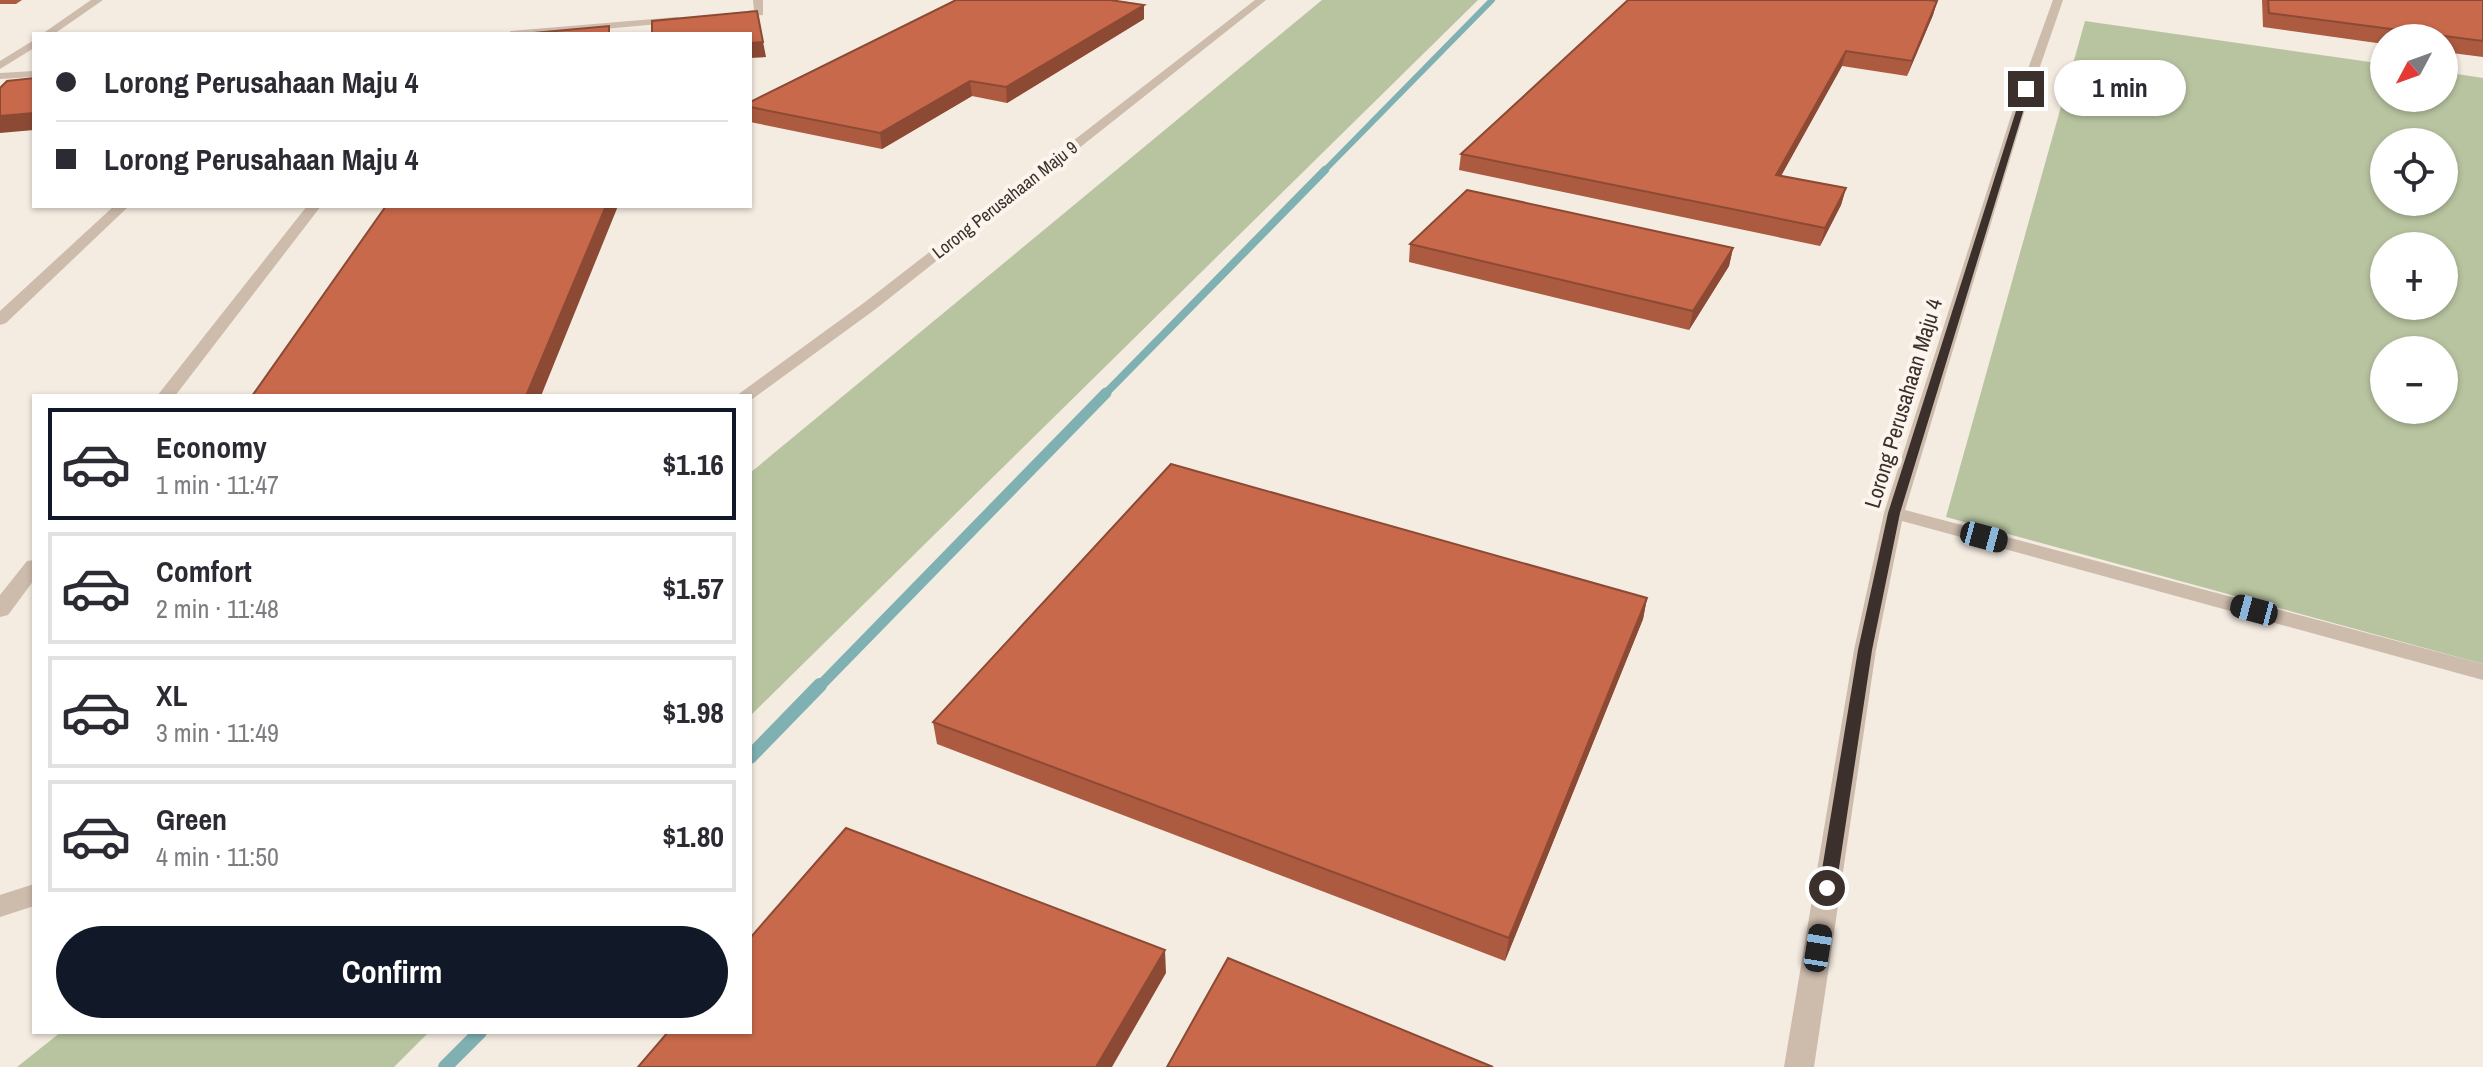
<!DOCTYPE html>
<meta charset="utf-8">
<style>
:root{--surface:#fff;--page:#f7f7f7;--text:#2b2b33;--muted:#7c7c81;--line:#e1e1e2;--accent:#111827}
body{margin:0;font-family:"Archivo Narrow",sans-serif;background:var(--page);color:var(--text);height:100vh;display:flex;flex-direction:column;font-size:30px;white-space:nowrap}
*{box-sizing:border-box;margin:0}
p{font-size:26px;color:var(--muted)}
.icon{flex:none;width:44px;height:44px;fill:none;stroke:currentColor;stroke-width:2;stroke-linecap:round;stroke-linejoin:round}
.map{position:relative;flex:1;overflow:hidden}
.side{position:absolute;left:32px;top:394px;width:720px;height:640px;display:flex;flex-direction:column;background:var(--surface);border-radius:0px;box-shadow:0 2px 6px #0004}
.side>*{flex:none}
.hud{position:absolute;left:32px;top:32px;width:720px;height:176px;border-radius:0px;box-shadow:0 2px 6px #0004;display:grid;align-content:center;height:176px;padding:0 24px;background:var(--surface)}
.needle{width:52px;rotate:229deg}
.controls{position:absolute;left:2370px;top:24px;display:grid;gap:16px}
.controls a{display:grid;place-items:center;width:88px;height:88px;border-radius:50%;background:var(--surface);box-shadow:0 2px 6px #0004;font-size:40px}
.end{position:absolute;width:36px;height:36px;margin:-18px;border:10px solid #3b302b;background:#fff;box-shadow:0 0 0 4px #fff}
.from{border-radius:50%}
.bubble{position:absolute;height:56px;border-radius:28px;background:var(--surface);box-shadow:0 2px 6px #0004;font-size:26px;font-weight:700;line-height:56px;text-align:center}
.car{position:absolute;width:24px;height:48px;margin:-24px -12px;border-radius:10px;box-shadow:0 0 6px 2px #0007;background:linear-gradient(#222 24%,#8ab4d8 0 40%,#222 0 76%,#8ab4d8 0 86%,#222 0)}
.hud b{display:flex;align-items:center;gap:28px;height:76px;font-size:30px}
.hud b+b{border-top:2px solid var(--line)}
.hud i{width:20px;height:20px;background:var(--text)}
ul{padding:14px 0 0;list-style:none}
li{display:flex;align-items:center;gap:24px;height:112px;margin:0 16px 12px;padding:0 8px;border:4px solid var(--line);border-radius:0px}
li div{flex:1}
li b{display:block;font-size:30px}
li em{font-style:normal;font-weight:700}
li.current{border-color:var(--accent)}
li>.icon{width:72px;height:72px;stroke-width:1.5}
.primary-button{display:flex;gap:16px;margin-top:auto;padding:16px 24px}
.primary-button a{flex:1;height:92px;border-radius:48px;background:var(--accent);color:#fff;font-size:32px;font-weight:700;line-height:92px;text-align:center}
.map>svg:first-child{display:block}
.green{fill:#b8c4a0;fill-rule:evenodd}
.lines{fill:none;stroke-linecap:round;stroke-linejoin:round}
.stream-far3{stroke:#7fb0b2;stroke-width:6}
.stream-far2{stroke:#7fb0b2;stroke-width:8}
.stream-far1{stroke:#7fb0b2;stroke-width:11}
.stream{stroke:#7fb0b2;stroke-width:14}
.minor{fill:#cdbbac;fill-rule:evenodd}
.wall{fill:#ac5a40}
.shaded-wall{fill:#8c4a34}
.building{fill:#c8694b;stroke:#8c4a34;stroke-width:2}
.route{fill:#3b302b}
.labels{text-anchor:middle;stroke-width:8;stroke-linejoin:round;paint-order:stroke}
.far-street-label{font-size:18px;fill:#3b302b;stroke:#fbf5ee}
.street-label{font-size:22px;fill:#3b302b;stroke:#fbf5ee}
</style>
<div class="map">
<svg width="2483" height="1067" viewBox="0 0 2483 1067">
<rect width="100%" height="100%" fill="#f4ebe1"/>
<path class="green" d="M1322,0H1478L750,716V473Z
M2085,21L2384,64V98H2444V72L2483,78V664L1946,517ZM2384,142H2444V202H2384ZM2384,246H2444V306H2384ZM2384,350H2444V410H2384Z
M61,1032H429L394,1067H17Z"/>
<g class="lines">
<path class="stream-far3" d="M1323,172L1492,0"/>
<path class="stream-far2" d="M1104,395L1325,170"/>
<path class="stream-far1" d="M819,687L1106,393"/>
<path class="stream" d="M750,757L820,685
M445,1067L480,1032"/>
<path class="minor" d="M91,0H103L54,34H42Z
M753,0H763V15L729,18V14L754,10Z
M1255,0H1266L877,308L751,400L750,396H736L865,302Z
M2053,0H2063L2024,113L1905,510L2483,664V680L1902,521L1876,650L1814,1067H1784L1854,650L1884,513L2012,113Z
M677,17L682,20L681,22L549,34H506L511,31Z
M34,40V48L0,69V61Z
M34,71V77L0,79V73Z
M114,206H129L6,323L0,325V311Z
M307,206H321L175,396H157Z
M34,560V580L8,615L0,617V595L27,561Z
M34,884V906L0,917V895Z"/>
</g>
<path class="wall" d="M0,0H22L16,4H0Z
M2262,0H2483V57L2444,52V38H2384V44L2263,27Z
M1937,1L1933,15L1907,76L1842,66L1781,176L1846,188L1841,205L1820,246L1459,170L1461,154Z
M1144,19L1007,103L972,96L882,149L750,122V102Z
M1410,244L1733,248L1729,266L1689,330L1409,262Z
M1647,598L1643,619L1505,961L937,744L933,722Z"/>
<path class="shaded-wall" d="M1937,1L1933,15L1907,76L1912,61Z
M1144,5V19L1007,103L1006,87Z
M757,11L766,57L750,58V43Z
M1846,51L1842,66L1772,192L1776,175Z
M970,81L972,96L882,149L880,133Z
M34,113V130L0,133V116Z
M1846,188L1841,205L1820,246L1825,228Z
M606,206H618L541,396H526Z
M1733,248L1729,266L1689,330L1693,311Z
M1647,598L1643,619L1505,961L1509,938Z
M1165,950L1166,973L1112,1067H1096Z"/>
<path class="building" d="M956,0H1110L1144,5L1006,87L970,81L880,133L750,107V102Z
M1628,0H1928L1937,1L1912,61L1846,51L1776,175L1846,188L1825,228L1461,154Z
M2268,0H2483V41L2269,13Z
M757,11L763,42L750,43V34H652V21Z
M609,26V34H522Z
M34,78V113L0,116V88L7,81Z
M1467,190L1733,248L1693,311L1410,244Z
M386,206H606L526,396H252Z
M1171,464L1647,598L1509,938L933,722Z
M846,828L1165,950L1096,1067H638L668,1032H750V938Z
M1228,958L1493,1067H1167Z"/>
<path class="route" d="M2026,87L2030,89L1900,513L1872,650L1836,888L1827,895L1819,888L1858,650L1888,513L2023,89Z"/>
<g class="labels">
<g class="far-street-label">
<text transform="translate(1005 200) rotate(-38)" y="6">Lorong Perusahaan Maju 9</text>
</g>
<g class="street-label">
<text transform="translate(1903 403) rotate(-73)" y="8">Lorong Perusahaan Maju 4</text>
</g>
</g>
</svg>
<div class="controls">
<a><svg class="needle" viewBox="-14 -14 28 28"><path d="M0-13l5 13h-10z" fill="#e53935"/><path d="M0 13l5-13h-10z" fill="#7c7c81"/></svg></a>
<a><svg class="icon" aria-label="locate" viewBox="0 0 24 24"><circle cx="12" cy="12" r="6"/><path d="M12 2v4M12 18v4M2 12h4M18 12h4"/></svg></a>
<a>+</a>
<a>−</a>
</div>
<i class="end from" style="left:1827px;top:888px"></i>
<i class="end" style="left:2026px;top:89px"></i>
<div class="bubble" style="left:2054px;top:60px;width:132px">1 min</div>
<i class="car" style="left:1984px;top:537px;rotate:105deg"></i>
<i class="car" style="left:2254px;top:610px;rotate:285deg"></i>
<i class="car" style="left:1818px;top:948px;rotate:9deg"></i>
<div class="hud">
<b><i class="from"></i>Lorong Perusahaan Maju 4</b>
<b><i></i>Lorong Perusahaan Maju 4</b>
</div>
<section class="side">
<ul>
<li class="current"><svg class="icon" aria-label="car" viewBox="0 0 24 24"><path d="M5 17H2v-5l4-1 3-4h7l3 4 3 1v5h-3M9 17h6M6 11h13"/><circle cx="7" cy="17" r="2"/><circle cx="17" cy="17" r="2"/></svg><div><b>Economy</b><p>1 min · 11:47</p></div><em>$1.16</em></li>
<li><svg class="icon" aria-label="car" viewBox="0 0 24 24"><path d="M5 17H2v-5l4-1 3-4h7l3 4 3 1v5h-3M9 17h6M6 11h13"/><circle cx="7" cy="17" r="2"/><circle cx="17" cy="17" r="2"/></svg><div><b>Comfort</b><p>2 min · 11:48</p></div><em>$1.57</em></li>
<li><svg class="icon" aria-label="car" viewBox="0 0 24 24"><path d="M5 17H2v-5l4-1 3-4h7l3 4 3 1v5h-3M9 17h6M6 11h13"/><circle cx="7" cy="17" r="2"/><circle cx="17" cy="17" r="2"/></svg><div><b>XL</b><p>3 min · 11:49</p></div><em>$1.98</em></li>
<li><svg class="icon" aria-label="car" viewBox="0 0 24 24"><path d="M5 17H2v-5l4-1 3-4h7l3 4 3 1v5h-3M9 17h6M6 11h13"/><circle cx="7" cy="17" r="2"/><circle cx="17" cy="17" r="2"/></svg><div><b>Green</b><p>4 min · 11:50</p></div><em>$1.80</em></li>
</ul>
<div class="primary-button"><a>Confirm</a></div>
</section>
</div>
